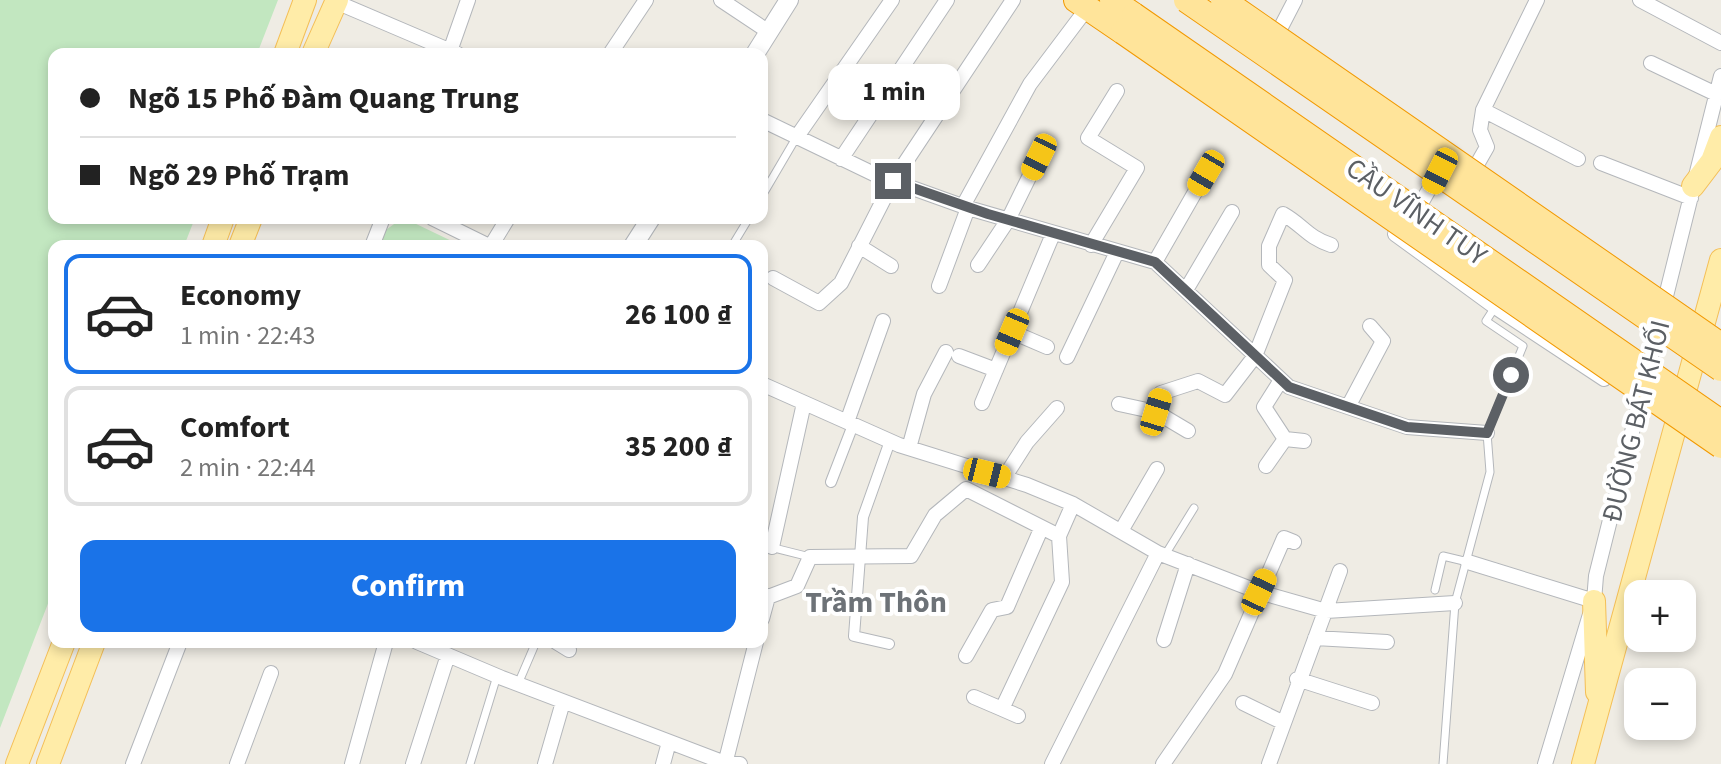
<!DOCTYPE html>
<meta charset="utf-8">
<style>
:root{--surface:#fff;--page:#f2f2f2;--text:#222;--muted:#767676;--line:#e0e0e0;--accent:#1a73e8}
body{margin:0;font-family:"Source Sans 3",sans-serif;background:var(--page);color:var(--text);height:100vh;display:flex;flex-direction:column;font-size:30px;white-space:nowrap}
*{box-sizing:border-box;margin:0}
p{font-size:26px;color:var(--muted)}
.icon{flex:none;width:44px;height:44px;fill:none;stroke:currentColor;stroke-width:2;stroke-linecap:round;stroke-linejoin:round}
.map{position:relative;flex:1;overflow:hidden}
.details{position:absolute;left:48px;top:240px;width:720px;height:408px;display:flex;flex-direction:column;background:var(--surface);border-radius:16px;box-shadow:0 4px 12px #0003}
.details>*{flex:none}
.hud{position:absolute;left:48px;top:48px;width:720px;height:176px;border-radius:16px;box-shadow:0 4px 12px #0003;display:grid;align-content:center;height:176px;padding:0 32px;background:var(--surface)}
.fabs{position:absolute;left:1624px;top:580px;display:grid;gap:16px}
.fabs a{display:grid;place-items:center;width:72px;height:72px;border-radius:16px;background:var(--surface);box-shadow:0 4px 12px #0003;font-size:40px}
.end{position:absolute;width:36px;height:36px;margin:-18px;border:10px solid #5c6065;background:#fff;box-shadow:0 0 0 4px #fff}
.from{border-radius:50%}
.bubble{position:absolute;height:56px;border-radius:16px;background:var(--surface);box-shadow:0 4px 12px #0003;font-size:26px;font-weight:700;line-height:56px;text-align:center}
.car{position:absolute;width:24px;height:48px;margin:-24px -12px;border-radius:10px;box-shadow:0 0 6px 2px #0007;background:linear-gradient(#f5c518 24%,#345 0 40%,#f5c518 0 76%,#345 0 86%,#f5c518 0)}
.hud b{display:flex;align-items:center;gap:28px;height:76px;font-size:30px}
.hud b+b{border-top:2px solid var(--line)}
.hud i{width:20px;height:20px;background:var(--text)}
ul{padding:14px 0 0;list-style:none}
li{display:flex;align-items:center;gap:24px;height:120px;margin:0 16px 12px;padding:0 16px;border:4px solid var(--line);border-radius:16px}
li div{flex:1}
li b{display:block;font-size:30px}
li em{font-style:normal;font-weight:700}
li.active{border-color:var(--accent)}
li>.icon{width:72px;height:72px;stroke-width:1.5}
.button{display:flex;gap:16px;margin-top:auto;padding:16px 32px}
.button a{flex:1;height:92px;border-radius:16px;background:var(--accent);color:#fff;font-size:32px;font-weight:700;line-height:92px;text-align:center}
.map>svg:first-child{display:block}
.green{fill:#c2e7c0}
.lines{fill:none;stroke-linecap:round;stroke-linejoin:round}
.service-casing{stroke:#b4b7bb;stroke-width:9}
.pedestrian-casing{stroke:#b4b7bb;stroke-width:12}
.minor-casing{stroke:#b4b7bb;stroke-width:16}
.tertiary-casing{stroke:#b4b7bb;stroke-width:20}
.primary-casing{stroke:#f4bf57;stroke-width:24}
.trunk-casing{stroke:#f29900;stroke-width:26}
.service{stroke:#fff;stroke-width:7}
.pedestrian{stroke:#fff;stroke-width:10}
.minor{stroke:#fff;stroke-width:14}
.tertiary{stroke:#fff;stroke-width:18}
.primary{stroke:#ffeca8;stroke-width:22}
.trunk{stroke:#ffe49a;stroke-width:24}
.trunk-bridge-casing{stroke:#f29900;stroke-width:26;stroke-linecap:butt}
.trunk-bridge{stroke:#ffe49a;stroke-width:24}
.route{stroke:#5c6065;stroke-width:10}
.labels{text-anchor:middle;stroke-width:8;stroke-linejoin:round;paint-order:stroke}
.street-label{font-size:28px;fill:#5c6065;stroke:#fff}
.neighbourhood-label{font-size:30px;font-weight:bold;fill:#6d7277;stroke:#fff}
</style>
<div class="map">
<svg width="1721" height="764" viewBox="0 0 1721 764">
<rect width="100%" height="100%" fill="#efece4"/>
<path class="green" d="M0,0H278L257,54H54V218H195L184,246H54V588L0,728Z
M401,219L410,221L462,246H378L383,232Z"/>
<g class="lines">
<g class="service-casing">
<path id="service" d="M762,196L796,138
M732,246L749,218
M762,545L810,557
M1165,555L1194,508
M1435,590L1443,556L1468,562
M518,684L536,642
M470,764L497,676
M1443,764L1455,603L1490,472L1487,433L1523,346L1486,321L1495,307"/>
</g>
<g class="pedestrian-casing">
<path id="pedestrian" d="M831,482L853,425
M889,644L854,636L863,517L890,441"/>
</g>
<g class="minor-casing">
<path id="minor" d="M721,0L769,32
M1640,0L1721,43
M336,2L458,54
M1280,29L1295,0
M449,54L468,0
M610,54L646,0
M1651,63L1716,94
M1483,110L1578,159
M762,120L876,175L968,208L1155,262L1289,387L1407,427L1487,433
M796,138L892,0
M841,159L947,0
M1601,163L1691,198
M1475,168L1487,147L1480,130L1483,110L1537,0
M963,206L1030,84L1082,15
M1415,214L1440,170
M432,218L489,246
M1395,234L1495,307L1604,379
M1091,245L1137,168L1088,138L1117,91
M372,246L383,218
M491,246L508,218
M859,246L891,266
M1155,262L1206,173
M978,265L1008,220L1039,157
M773,278L819,303L841,283L893,181L1013,0
M939,286L968,208
M1186,290L1232,212
M1012,332L1047,347
M959,356L996,370
M1067,357L1116,254
M762,384L899,445L1027,485L1073,504L1158,553L1259,592L1326,611L1455,603
M982,403L1053,234
M1119,404L1156,412L1188,431
M1348,407L1383,341L1370,326
M1156,412L1161,393L1198,381L1225,395L1255,356L1285,280L1269,265V246L1283,214C1304,226 1307,237 1331,245
M847,422L883,321
M1285,439L1304,441
M909,448L924,394L946,352
M1266,466L1285,439L1264,407L1281,380
M1004,478L1027,442L1057,408
M1121,531L1157,469
M772,547L804,403
M1468,562L1594,601
M762,595L768,597L797,586L810,557L911,556L935,515L966,489L1059,536
M762,619L768,597
M1315,638L1387,642
M1164,640L1188,564
M417,642L502,678L725,763L740,764
M556,642L569,650
M966,656L992,610L1007,607L1041,529
M1297,679L1372,703
M974,697L1002,709L1062,582L1059,536L1073,504
M1243,703L1284,723L1269,764
M1002,709L1018,716
M1284,723L1340,571
M133,764L180,642
M237,764L271,673
M352,764L386,642
M413,764L448,655
M545,764L563,702
M663,764L669,742
M725,764L756,642
M1052,764L1158,553
M1163,764L1225,674L1284,538L1294,542
M1545,764L1594,601L1596,576L1721,76"/>
</g>
<g class="tertiary-casing">
<path id="tertiary" d="M755,54L789,0
M633,246L651,218"/>
</g>
<g class="primary-casing">
<path id="primary" d="M285,54L305,0
M313,54L337,0
M1693,186L1712,161L1721,137
M213,246L223,218
M240,246L251,218
M1594,601L1597,692
M17,764L64,642
M48,764L94,642
M1583,764L1721,260"/>
</g>
<g class="trunk-casing">
<path id="trunk" d="M1076,0L1123,32
M1112,0L1134,15"/>
</g>
<use href="#service" class="service"/>
<use href="#pedestrian" class="pedestrian"/>
<use href="#minor" class="minor"/>
<use href="#tertiary" class="tertiary"/>
<use href="#primary" class="primary"/>
<use href="#trunk" class="trunk"/>
<g class="trunk-bridge-casing">
<path id="trunk-bridge" d="M1186,0L1721,369
M1223,0L1721,345
M1134,15L1721,422
M1123,32L1721,446"/>
</g>
<use href="#trunk-bridge" class="trunk-bridge"/>
</g>
<g class="lines">
<path class="route" d="M893,181L988,214L1155,262L1289,387L1407,427L1487,433L1511,375"/>
</g>
<g class="labels">
<g class="street-label">
<text transform="translate(1417 211) rotate(35)" y="10">CẦU VĨNH TUY</text>
<text transform="translate(1635 421) rotate(-76)" y="10">ĐƯỜNG BÁT KHỐI</text>
</g>
<g class="neighbourhood-label">
<text x="876" y="612">Trầm Thôn</text>
</g>
</g>
</svg>
<div class="fabs">
<a>+</a>
<a>−</a>
</div>
<i class="end from" style="left:1511px;top:375px"></i>
<i class="end" style="left:893px;top:181px"></i>
<div class="bubble" style="left:828px;top:64px;width:132px">1 min</div>
<i class="car" style="left:1039px;top:157px;rotate:206deg"></i>
<i class="car" style="left:1440px;top:171px;rotate:207deg"></i>
<i class="car" style="left:1206px;top:173px;rotate:210deg"></i>
<i class="car" style="left:1012px;top:332px;rotate:203deg"></i>
<i class="car" style="left:1156px;top:412px;rotate:17deg"></i>
<i class="car" style="left:987px;top:473px;rotate:104deg"></i>
<i class="car" style="left:1259px;top:592px;rotate:25deg"></i>
<div class="hud">
<b><i class="from"></i>Ngõ 15 Phố Đàm Quang Trung</b>
<b><i></i>Ngõ 29 Phố Trạm</b>
</div>
<section class="details">
<ul>
<li class="active"><svg class="icon" aria-label="car" viewBox="0 0 24 24"><path d="M5 17H2v-5l4-1 3-4h7l3 4 3 1v5h-3M9 17h6M6 11h13"/><circle cx="7" cy="17" r="2"/><circle cx="17" cy="17" r="2"/></svg><div><b>Economy</b><p>1 min · 22:43</p></div><em>26 100 ₫</em></li>
<li><svg class="icon" aria-label="car" viewBox="0 0 24 24"><path d="M5 17H2v-5l4-1 3-4h7l3 4 3 1v5h-3M9 17h6M6 11h13"/><circle cx="7" cy="17" r="2"/><circle cx="17" cy="17" r="2"/></svg><div><b>Comfort</b><p>2 min · 22:44</p></div><em>35 200 ₫</em></li>
</ul>
<div class="button"><a>Confirm</a></div>
</section>
</div>
